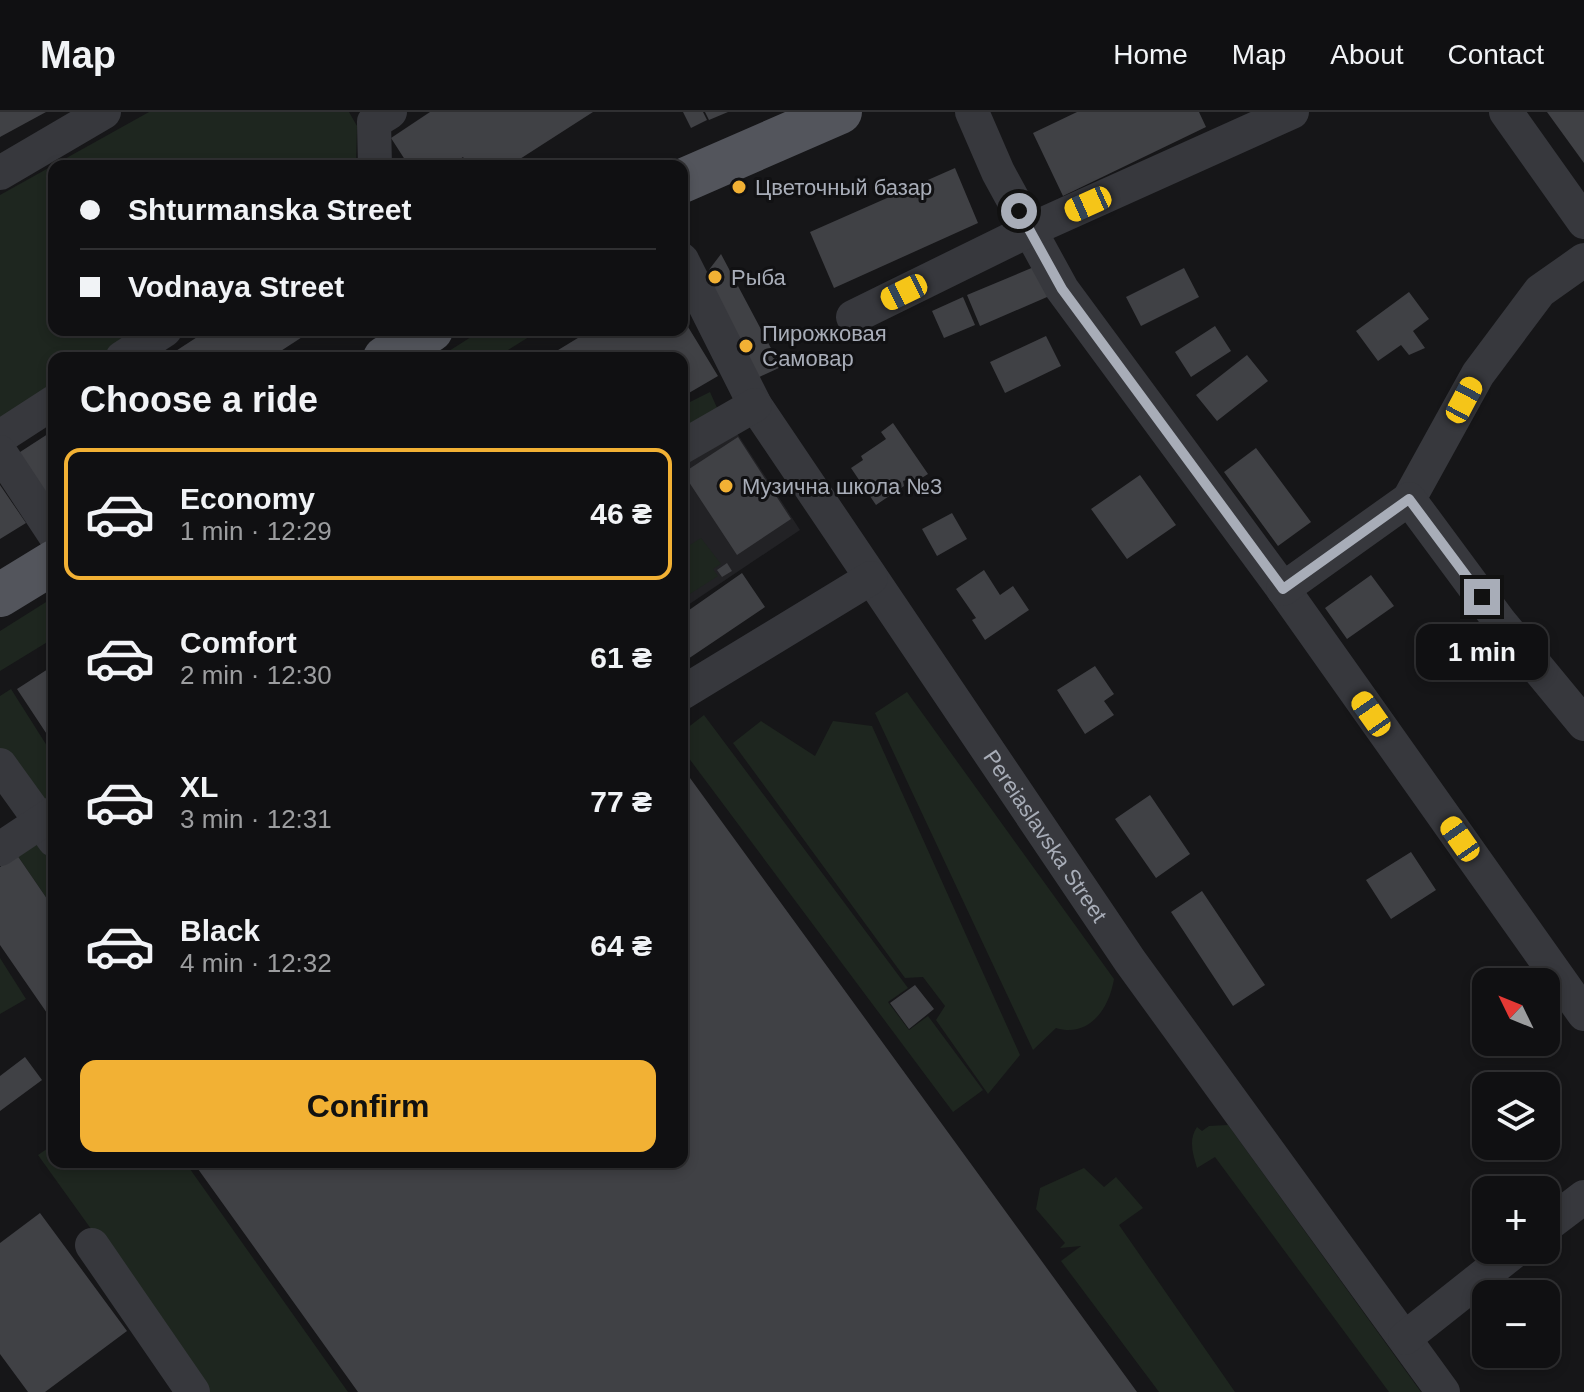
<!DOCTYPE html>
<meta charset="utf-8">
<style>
:root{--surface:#101012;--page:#1e1e20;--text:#f1f3f6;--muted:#9c9d9f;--line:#303032;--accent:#f2b134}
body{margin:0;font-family:Arial,sans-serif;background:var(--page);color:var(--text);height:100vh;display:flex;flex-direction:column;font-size:30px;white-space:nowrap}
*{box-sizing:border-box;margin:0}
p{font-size:26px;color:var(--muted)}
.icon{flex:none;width:44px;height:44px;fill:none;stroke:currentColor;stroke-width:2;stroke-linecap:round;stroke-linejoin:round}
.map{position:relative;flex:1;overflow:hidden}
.details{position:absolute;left:48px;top:240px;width:640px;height:816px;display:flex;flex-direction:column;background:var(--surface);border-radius:16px;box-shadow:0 4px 12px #0003,0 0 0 2px var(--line)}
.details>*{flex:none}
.guide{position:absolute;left:48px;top:48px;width:640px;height:176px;border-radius:16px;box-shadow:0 4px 12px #0003,0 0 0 2px var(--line);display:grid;align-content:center;height:176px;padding:0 32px;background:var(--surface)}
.needle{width:52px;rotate:313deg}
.tools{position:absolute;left:1472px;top:856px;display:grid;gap:16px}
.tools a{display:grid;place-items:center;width:88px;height:88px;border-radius:16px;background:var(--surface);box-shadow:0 4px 12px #0003,0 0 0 2px var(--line);font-size:40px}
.end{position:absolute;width:36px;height:36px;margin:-18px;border:10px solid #a8adb8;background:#111;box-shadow:0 0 0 4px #111}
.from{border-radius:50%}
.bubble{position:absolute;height:56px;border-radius:16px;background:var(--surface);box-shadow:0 4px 12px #0003,0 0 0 2px var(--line);font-size:26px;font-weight:700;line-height:56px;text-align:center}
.car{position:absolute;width:24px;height:48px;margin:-24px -12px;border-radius:10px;box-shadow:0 0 6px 2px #0007;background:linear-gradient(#f5c518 24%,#345 0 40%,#f5c518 0 76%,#345 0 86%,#f5c518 0)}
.guide b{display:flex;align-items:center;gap:28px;height:76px;font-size:30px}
.guide b+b{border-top:2px solid var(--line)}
.guide i{width:20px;height:20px;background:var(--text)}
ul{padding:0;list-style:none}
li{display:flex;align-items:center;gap:24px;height:132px;margin:0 16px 12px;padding:0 16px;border:4px solid transparent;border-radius:16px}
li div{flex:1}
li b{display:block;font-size:30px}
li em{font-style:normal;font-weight:700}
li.on{border-color:var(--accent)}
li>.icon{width:72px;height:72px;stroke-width:1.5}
h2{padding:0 32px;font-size:36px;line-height:96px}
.action{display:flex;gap:16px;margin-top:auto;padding:16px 32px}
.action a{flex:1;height:92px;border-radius:16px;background:var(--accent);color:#111;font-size:32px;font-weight:700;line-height:92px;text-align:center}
header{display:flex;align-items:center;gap:48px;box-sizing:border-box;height:112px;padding:0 40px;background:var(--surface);border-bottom:2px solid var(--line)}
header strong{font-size:38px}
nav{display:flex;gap:44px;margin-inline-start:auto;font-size:28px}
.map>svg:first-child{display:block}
.built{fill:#222225}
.green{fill:#1e261f}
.building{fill:#404145}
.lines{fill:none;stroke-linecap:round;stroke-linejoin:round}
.minor{stroke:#37383d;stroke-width:34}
.major{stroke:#53555c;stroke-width:44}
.route{stroke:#a8adb8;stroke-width:10}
.poi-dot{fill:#f2b134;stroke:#111113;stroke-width:3}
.labels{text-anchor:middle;stroke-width:6;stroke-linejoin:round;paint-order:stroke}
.poi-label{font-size:22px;fill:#a8adb8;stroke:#111113;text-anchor:start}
.street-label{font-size:22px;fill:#a8adb8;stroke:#111113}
</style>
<header>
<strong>Map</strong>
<nav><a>Home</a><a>Map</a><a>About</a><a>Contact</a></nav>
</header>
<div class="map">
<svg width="1584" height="1280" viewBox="0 0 1584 1280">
<rect width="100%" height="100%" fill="#161618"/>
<path class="built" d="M731,312L800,418L682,497V340Z"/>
<path class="green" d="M149,0H349L357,14L356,54H54V218H140L96,246H54V273L0,308V83Z
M482,218H540L495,246H438Z
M710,280L722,307L682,329V294Z
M701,426L721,452L713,457L718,464L682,487V438Z
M54,485V526L0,559V519Z
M11,577L49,637L54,635V694L44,700L0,642V584Z
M907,580L1114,867C1109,898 1088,926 1056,916L1033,938L875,601Z
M704,603L908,876L888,890L909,918L928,904L983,978L953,1000L682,637V620Z
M761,609L815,644L833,609L872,614L1020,943L988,982L936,908L945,894L923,865L905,866L733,631Z
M40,727L54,747V797L17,743Z
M0,846L26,887L0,902Z
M1228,1013L1421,1280H1389L1215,1045L1197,1056C1193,1042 1188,1028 1197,1015L1202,1019L1209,1014Z
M54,1032V1050H185L348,1280H208L38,1043Z
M1084,1056L1104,1075L1116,1065L1143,1096L1119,1113L1235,1280H1159L1061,1149L1081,1134L1060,1136L1065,1131L1036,1097L1040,1076Z"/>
<path class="building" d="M0,0H46L0,25Z
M430,0H593L509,54H469L463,45L450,54H409L391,26Z
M683,0H703L707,8L691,16Z
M705,0H728L709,8Z
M1077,0H1199L1206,15L1063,84L1033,21Z
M1547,0H1584V51Z
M955,56L978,111L834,176L810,120Z
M721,142L781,255L755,267L702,167Z
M1041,152L1054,182L980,214L967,183Z
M1184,156L1199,185L1141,214L1126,185Z
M1409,180L1429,207L1413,219L1425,236L1409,243L1401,233L1378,249L1356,219Z
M963,185L975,213L944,226L932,199Z
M682,205L718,264L682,285V246H545L591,218H682Z
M1215,214L1231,239L1191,265L1175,240Z
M208,218H313L270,246H165Z
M1046,224L1061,254L1005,281L990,250Z
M1247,243L1268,269L1217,309L1196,283Z
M893,311L928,362L917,369L913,366L903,369L904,374L876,393L851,356L863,348L861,344L886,327L881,320Z
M54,318V387L49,391L17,342Z
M738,325L791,407L737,443L683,361Z
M1256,336L1311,410L1278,434L1224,360Z
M1140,363L1176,413L1127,447L1091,397Z
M0,373L26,411L0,427Z
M952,401L967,427L937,444L922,417Z
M727,451L732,459L722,465L717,458Z
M984,458L1000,483L1013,474L1029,498L985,528L972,508L976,506L956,477Z
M742,461L765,495L682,551V503Z
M1371,463L1394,494L1347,527L1325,496Z
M1095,554L1114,582L1104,589L1114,603L1085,622L1057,578Z
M48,557L51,561L54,559V633L17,577Z
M682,655L1137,1280H358L193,1050H682Z
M1150,683L1190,742L1156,766L1115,707Z
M1411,740L1436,778L1391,807L1366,768Z
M17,743L54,797V901L49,904L0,833V755Z
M1202,779L1265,873L1233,894L1171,800Z
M915,873L934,897L909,917L890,891Z
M25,945L42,968L0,999V964Z
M40,1101L127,1219L45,1280H28L0,1242V1131Z"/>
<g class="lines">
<g class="minor">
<path d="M972,0L998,60L1062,177L1283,477L1584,902"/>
<path d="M1506,0L1584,110"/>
<path d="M375,54L374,10L390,0"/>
<path d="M0,61L104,0"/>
<path id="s1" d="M682,148L755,293L1130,849L1443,1280"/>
<path d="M853,205L1030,118L1292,0"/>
<path d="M122,246L165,218"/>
<path d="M0,325L54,290"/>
<path d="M682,335L755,293"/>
<path d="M0,340L54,422"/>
<path d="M1409,387L1478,262L1540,179L1584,148"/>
<path d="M1283,477L1409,387L1500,510L1584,612"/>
<path d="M682,581L871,466"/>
<path d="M0,653L54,728"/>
<path d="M0,737L54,701"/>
<path d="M1546,1114L1584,1085"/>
<path d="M92,1133L193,1280"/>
<path d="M1405,1226L1516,1138"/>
</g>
<path class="major" d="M682,69L840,0
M385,246L431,218
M0,483L54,450"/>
</g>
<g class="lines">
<path class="route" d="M1019,99L1062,177L1283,477L1409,387L1482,485"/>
</g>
<g class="poi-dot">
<circle cx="739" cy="75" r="8"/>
<circle cx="715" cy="165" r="8"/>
<circle cx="746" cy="234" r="8"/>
<circle cx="726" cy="374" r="8"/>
</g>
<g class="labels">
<g class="poi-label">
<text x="755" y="83">Цветочный базар</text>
<text x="731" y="173">Рыба</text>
<text x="762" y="229">Пирожковая<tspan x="762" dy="25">Самовар</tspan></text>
<text x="742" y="382">Музична школа №3</text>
</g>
<g class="street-label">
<text dy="8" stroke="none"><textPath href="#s1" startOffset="682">Pereiaslavska Street</textPath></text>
</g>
</g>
</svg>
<div class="tools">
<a><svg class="needle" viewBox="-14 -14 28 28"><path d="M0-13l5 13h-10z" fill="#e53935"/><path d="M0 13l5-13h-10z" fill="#9c9d9f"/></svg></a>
<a><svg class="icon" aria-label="layers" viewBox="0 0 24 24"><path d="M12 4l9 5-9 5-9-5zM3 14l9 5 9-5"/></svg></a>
<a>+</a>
<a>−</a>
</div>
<i class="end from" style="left:1019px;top:99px"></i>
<i class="end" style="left:1482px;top:485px"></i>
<div class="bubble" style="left:1416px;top:512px;width:132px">1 min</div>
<i class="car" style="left:1088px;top:92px;rotate:246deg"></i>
<i class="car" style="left:904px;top:180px;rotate:244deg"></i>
<i class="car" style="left:1464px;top:288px;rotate:28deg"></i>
<i class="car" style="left:1371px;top:602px;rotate:325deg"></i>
<i class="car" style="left:1460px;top:727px;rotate:325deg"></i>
<div class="guide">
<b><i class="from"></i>Shturmanska Street</b>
<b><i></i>Vodnaya Street</b>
</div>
<section class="details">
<h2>Choose a ride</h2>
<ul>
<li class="on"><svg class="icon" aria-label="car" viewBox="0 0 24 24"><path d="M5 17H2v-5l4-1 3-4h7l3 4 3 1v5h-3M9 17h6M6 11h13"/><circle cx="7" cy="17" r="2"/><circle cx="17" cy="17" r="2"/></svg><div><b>Economy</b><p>1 min · 12:29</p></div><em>46 ₴</em></li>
<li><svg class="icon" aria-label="car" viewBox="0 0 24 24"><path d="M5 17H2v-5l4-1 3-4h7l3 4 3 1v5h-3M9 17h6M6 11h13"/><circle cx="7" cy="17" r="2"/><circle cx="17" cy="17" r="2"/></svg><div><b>Comfort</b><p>2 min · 12:30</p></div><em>61 ₴</em></li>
<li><svg class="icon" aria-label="car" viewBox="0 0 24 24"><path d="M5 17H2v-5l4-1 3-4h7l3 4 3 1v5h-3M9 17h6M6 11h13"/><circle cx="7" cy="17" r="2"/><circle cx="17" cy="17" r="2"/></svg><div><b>XL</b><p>3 min · 12:31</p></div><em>77 ₴</em></li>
<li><svg class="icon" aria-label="car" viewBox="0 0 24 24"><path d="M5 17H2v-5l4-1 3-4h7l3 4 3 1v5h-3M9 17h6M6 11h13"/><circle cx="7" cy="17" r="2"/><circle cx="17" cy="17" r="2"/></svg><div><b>Black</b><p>4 min · 12:32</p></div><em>64 ₴</em></li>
</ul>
<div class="action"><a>Confirm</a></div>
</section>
</div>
